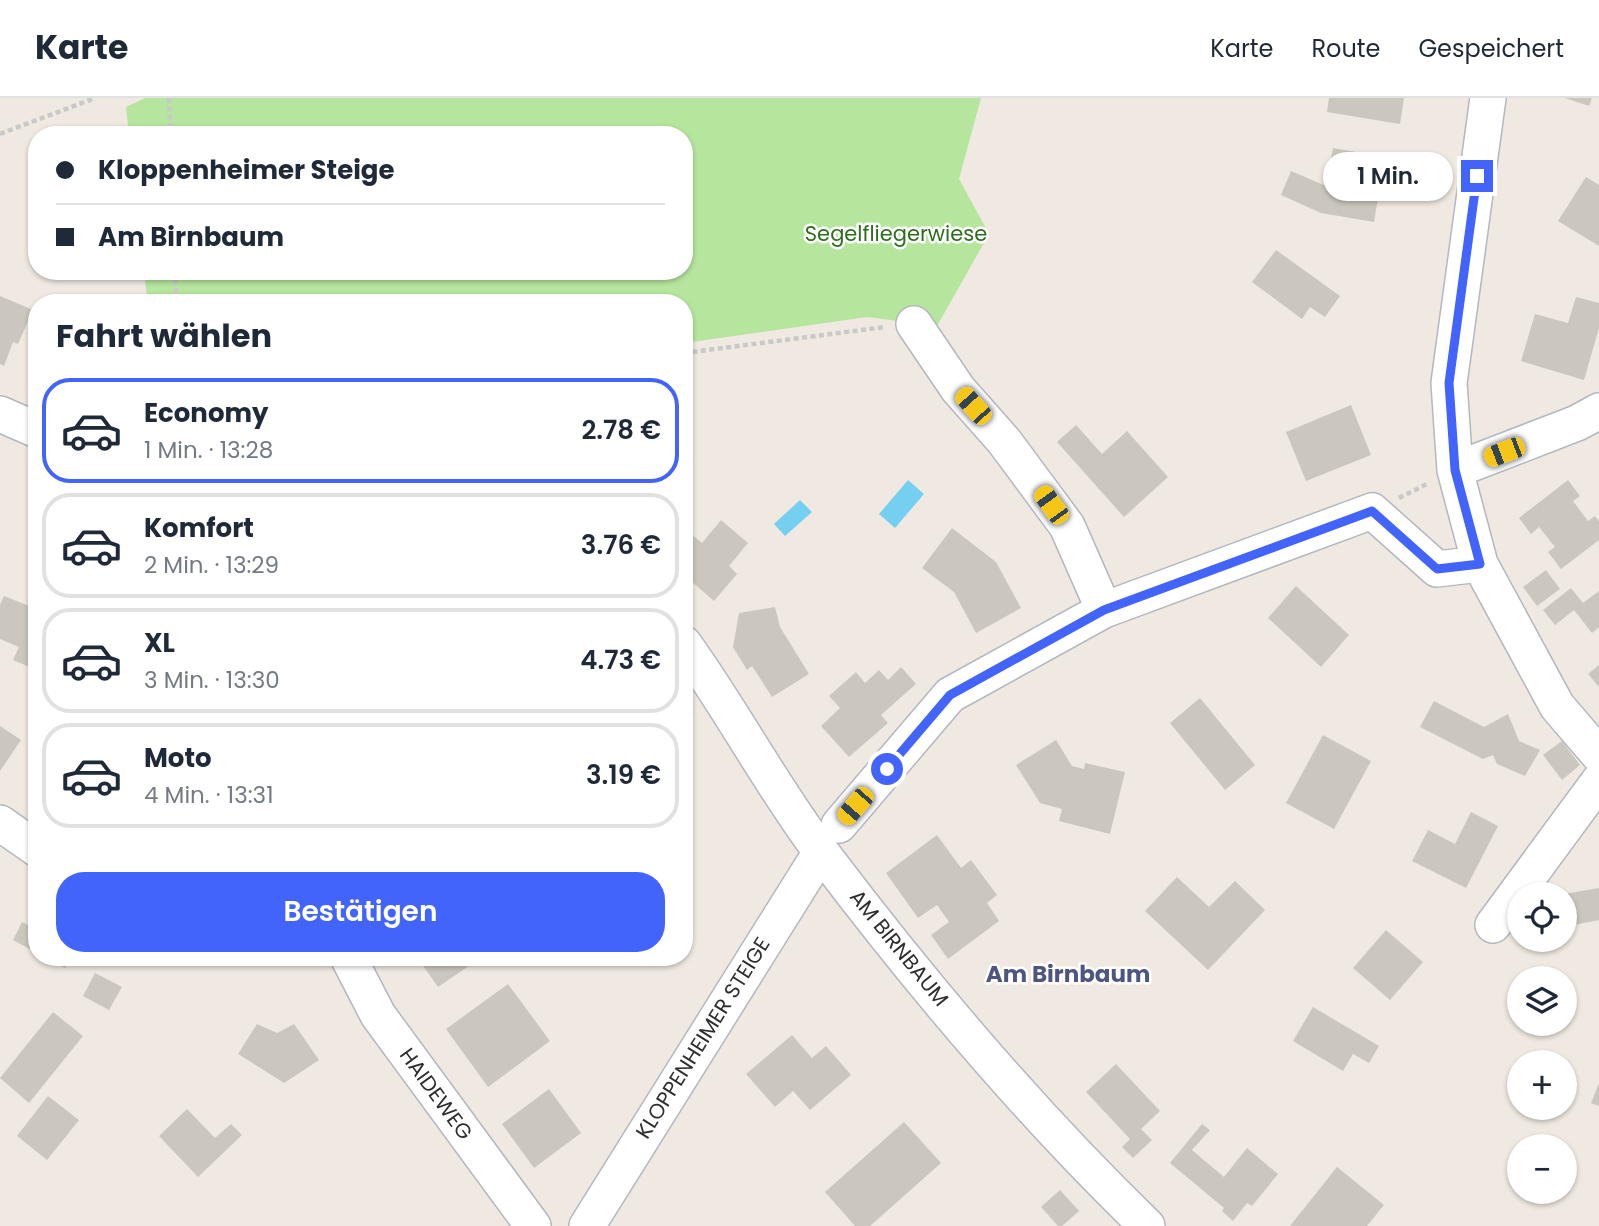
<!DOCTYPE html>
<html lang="de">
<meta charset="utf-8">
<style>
:root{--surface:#fff;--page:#f2f2f3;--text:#1f2937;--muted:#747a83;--line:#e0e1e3;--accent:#4264fb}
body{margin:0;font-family:Poppins,sans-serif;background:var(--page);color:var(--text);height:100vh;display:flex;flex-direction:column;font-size:26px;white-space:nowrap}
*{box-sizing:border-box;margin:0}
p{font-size:23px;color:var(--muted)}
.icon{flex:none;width:38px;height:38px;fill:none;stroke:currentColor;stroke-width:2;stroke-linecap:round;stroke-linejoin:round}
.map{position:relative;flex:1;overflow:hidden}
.details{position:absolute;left:28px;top:196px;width:665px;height:672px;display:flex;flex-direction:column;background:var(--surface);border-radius:28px;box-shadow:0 2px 5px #0004}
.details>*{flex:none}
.guide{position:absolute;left:28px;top:28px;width:665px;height:154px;border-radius:28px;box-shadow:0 2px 5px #0004;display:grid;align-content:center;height:154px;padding:0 28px;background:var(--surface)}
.tools{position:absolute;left:1507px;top:784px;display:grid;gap:14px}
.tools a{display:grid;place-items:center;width:70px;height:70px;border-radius:50%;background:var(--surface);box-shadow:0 2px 5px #0004;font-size:35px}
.end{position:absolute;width:32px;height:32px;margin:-16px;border:9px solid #4264fb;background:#fff;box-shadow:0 0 0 4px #fff}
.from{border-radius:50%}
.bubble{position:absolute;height:49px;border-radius:24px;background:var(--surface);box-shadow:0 2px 5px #0004;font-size:23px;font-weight:600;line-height:49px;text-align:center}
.car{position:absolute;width:21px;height:42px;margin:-21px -10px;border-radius:9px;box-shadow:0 0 5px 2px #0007;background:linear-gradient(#f5c518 24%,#345 0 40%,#f5c518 0 76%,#345 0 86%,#f5c518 0)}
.guide b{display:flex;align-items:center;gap:24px;height:66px;font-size:26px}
.guide b+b{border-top:2px solid var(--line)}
.guide i{width:18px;height:18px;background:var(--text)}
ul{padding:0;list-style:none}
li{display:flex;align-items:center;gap:21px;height:105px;margin:0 14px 10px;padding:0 14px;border:4px solid var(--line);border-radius:28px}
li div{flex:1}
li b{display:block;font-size:26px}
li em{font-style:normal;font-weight:600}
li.active{border-color:var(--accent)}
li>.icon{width:63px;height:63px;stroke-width:1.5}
h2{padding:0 28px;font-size:32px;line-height:84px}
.action{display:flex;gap:14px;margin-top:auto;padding:14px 28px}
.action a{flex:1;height:80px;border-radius:28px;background:var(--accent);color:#fff;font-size:28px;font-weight:600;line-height:80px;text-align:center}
header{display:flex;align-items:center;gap:42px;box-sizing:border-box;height:98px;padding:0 35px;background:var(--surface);border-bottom:2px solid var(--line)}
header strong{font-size:33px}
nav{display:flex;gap:38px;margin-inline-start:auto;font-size:24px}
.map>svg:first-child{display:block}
.green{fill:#b6e59e}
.water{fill:#75cff0}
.building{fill:#cbc7bf}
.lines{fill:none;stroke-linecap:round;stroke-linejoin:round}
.minor-casing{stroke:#b4b7c1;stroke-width:38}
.path{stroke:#c9c9c9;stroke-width:4.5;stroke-dasharray:5 3.5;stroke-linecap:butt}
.minor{stroke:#fff;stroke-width:35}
.route{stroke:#4264fb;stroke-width:9}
.labels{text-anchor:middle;stroke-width:5;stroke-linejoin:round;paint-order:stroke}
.park-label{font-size:21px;fill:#2c6e1b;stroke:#fff}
.street-label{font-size:21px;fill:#2e2e2e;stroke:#fff}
.neighbourhood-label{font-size:23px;font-weight:bold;fill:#4d5680;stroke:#fff}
</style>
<header>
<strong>Karte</strong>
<nav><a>Karte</a><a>Route</a><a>Gespeichert</a></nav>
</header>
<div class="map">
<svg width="1599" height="1128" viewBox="0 0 1599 1128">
<rect width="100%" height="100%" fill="#efe9e1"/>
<path class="green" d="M145,0H981L959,81L989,136L937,228L867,219L684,245V205H174L147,199L144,173H684V37H129L126,9Z"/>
<path class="water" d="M908,382L924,396L895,430L879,416Z
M800,402L812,414L785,438L774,426Z"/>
<path class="building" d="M1329,0H1404L1400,26L1327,14Z
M1565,0H1592L1589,8Z
M1333,50L1385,59L1374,124L1321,115L1281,97L1291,73L1326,88Z
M1586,79L1599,87V148L1558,123Z
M1276,152L1340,198L1325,219L1310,209L1302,221L1252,184Z
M0,198L33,212L18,246L13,244L4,268L0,266Z
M1576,199L1599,205V230L1584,282L1521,263L1535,216L1568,225Z
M1351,307L1371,357L1306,383L1286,334Z
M1076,327L1102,356L1127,333L1168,379L1124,419L1057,344Z
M1568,382L1580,398L1573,403L1588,423L1595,418L1599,423V442L1561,471L1548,454L1555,449L1539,429L1531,436L1519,420Z
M721,422L748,445L729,468L737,476L714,503L684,477V430L702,445Z
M952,430L996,464L1021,510L976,535L954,494L922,470Z
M1546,472L1560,491L1537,508L1523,489Z
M1296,488L1349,537L1321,569L1268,520Z
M1571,490L1583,505L1599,493V529L1592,535L1574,512L1555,527L1543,512Z
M4,498L37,511V572L13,562L19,549L0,541V507Z
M775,509L780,529L809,576L772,599L752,568L747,572L733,549L739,515Z
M1599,567V589L1588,576Z
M901,569L916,586L881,617L888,625L849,659L821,628L840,610L829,598L856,574L865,585L879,572L888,582Z
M1200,600L1255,667L1225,692L1170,625Z
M1434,603L1484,629L1508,616L1519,643L1540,652L1525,678L1497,666L1493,657L1483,661L1420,629Z
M0,628L21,642L0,673Z
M1323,637L1371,663L1334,731L1286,705Z
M1056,642L1072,668L1084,671L1085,665L1125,674L1110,736L1059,723L1062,711L1040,705L1016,667Z
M1562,643L1580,667L1562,682L1543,657Z
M1471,714L1498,728L1466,790L1412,763L1428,732L1455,746Z
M937,737L961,770L971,762L997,797L987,805L999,823L948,861L931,837L949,824L937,807L918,820L886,775Z
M1177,779L1209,809L1235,783L1265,812L1208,872L1145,813Z
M1599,790V822L1564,829V796Z
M37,819V855L13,842L22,824L32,829Z
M1386,832L1423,864L1390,902L1353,870Z
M45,859H71L65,870Z
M417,859H482L438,889Z
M95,875L122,889L109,912L83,898Z
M508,886L550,943L488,989L446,931Z
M1313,909L1379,948L1369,965L1353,956L1343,973L1293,943Z
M53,914L83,938L29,1005L0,980Z
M257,926L277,935L294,926L319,962L284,985L238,956Z
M792,937L812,960L826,948L851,977L810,1012L793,993L775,1009L746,976Z
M1116,966L1160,1013L1141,1031L1152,1042L1133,1060L1122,1049L1130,1041L1086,994Z
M1599,985V1008L1591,1005Z
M549,991L581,1035L534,1070L502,1026Z
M48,998L79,1022L47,1062L17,1038Z
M187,1011L215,1040L231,1026L242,1037L198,1079L159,1038Z
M904,1024L941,1065L870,1128H855L825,1094Z
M1202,1026L1210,1032L1192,1052L1224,1079L1247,1050L1278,1076L1252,1108L1247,1105L1233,1123L1222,1113L1224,1110L1170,1065Z
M1337,1069L1384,1107L1367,1128H1290Z
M1060,1092L1079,1113L1062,1128H1058L1041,1109Z"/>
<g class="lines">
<g class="minor-casing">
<path id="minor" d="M1488,0L1449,285L1455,372L1480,466L1557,608L1599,657
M914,226L958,291L1004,343L1067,428L1104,512
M0,316L37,332
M1455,372L1577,325L1599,313
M684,546C733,614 772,689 822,755C921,886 1029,1014 1147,1128
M0,725L37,751
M839,727L950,597L1104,512L1372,413L1437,471L1480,466
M1493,827L1599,683
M348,859L378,917L533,1128
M587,1128L821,754"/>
</g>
<path class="path" d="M169,0L170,37
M0,36L95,0
M175,173L176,205
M684,255L885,229
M1399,400L1429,385"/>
<use href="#minor" class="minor"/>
</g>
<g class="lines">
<path class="route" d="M887,671L950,597L1104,512L1372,413L1437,471L1480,466L1455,372L1449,285L1477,78"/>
</g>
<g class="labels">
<g class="park-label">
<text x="896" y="143">Segelfliegerwiese</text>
</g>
<g class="street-label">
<text transform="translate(899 850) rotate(51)" y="7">AM BIRNBAUM</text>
<text transform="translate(703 940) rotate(-58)" y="7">KLOPPENHEIMER STEIGE</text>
<text transform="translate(436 996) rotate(54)" y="7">HAIDEWEG</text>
</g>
<g class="neighbourhood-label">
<text x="1068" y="884">Am Birnbaum</text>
</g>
</g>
</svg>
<div class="tools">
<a><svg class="icon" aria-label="locate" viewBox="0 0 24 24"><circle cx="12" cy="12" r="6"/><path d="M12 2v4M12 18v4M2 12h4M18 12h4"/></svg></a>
<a><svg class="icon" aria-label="layers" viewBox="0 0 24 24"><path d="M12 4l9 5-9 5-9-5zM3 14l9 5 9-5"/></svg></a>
<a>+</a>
<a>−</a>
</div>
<i class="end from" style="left:887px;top:671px"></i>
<i class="end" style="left:1477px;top:78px"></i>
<div class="bubble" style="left:1323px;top:54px;width:130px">1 Min.</div>
<i class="car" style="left:973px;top:308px;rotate:318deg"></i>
<i class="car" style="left:1504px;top:354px;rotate:249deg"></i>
<i class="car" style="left:1051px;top:407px;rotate:324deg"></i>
<i class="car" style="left:855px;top:708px;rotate:221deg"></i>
<div class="guide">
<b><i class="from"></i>Kloppenheimer Steige</b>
<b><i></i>Am Birnbaum</b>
</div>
<section class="details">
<h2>Fahrt wählen</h2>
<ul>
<li class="active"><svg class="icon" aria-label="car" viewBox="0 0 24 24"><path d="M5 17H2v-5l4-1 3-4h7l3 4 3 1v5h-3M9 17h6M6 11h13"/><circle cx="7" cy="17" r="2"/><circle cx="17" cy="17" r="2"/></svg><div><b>Economy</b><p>1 Min. · 13:28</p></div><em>2.78 €</em></li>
<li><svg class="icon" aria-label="car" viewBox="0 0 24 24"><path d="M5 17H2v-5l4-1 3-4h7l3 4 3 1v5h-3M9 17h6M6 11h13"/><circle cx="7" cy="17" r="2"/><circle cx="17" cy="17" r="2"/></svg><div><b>Komfort</b><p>2 Min. · 13:29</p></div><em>3.76 €</em></li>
<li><svg class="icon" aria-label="car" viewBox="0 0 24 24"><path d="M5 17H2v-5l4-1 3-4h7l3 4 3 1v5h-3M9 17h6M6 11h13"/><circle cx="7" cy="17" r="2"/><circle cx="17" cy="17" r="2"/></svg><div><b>XL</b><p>3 Min. · 13:30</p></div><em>4.73 €</em></li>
<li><svg class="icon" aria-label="car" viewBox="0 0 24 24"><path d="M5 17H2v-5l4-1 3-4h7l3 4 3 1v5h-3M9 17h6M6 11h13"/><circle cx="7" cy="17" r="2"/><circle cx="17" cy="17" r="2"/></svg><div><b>Moto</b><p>4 Min. · 13:31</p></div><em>3.19 €</em></li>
</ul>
<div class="action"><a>Bestätigen</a></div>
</section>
</div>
